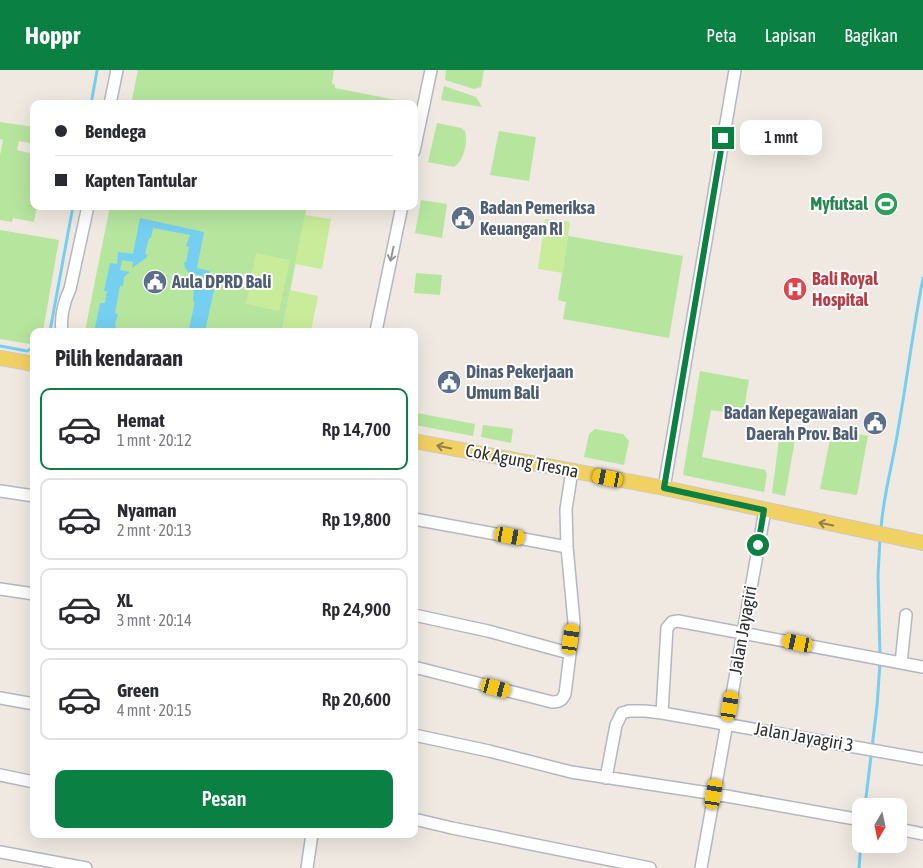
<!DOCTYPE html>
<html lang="id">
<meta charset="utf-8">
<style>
:root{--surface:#fff;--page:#f2f2f3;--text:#2b2b33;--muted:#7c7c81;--line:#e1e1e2;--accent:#0b8043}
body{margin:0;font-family:"Asap Condensed",sans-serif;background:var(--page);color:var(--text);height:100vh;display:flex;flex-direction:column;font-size:19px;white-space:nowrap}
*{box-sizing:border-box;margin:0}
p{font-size:16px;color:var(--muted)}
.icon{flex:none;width:28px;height:28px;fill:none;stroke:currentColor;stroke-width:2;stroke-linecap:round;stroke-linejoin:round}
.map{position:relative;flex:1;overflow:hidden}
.drawer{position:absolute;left:30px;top:258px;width:388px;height:510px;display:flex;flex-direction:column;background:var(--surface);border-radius:10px;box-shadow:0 5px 20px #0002}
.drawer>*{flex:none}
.banner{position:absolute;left:30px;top:30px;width:388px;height:110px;border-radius:10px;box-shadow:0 5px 20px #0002;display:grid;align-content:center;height:110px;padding:0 25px;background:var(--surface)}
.needle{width:32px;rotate:189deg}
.fabs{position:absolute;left:852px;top:728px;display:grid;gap:10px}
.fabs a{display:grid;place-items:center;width:55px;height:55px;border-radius:10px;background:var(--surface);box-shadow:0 5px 20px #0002;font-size:25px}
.end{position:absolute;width:22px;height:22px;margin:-11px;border:6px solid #0b8043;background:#fff;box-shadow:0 0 0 2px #fff}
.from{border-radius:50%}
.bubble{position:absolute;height:35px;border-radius:10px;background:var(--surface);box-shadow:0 5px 20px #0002;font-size:16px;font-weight:600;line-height:35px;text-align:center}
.car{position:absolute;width:15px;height:30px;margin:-15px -8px;border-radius:6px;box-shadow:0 0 4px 1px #0007;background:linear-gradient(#f5c518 24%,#345 0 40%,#f5c518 0 76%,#345 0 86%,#f5c518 0)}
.banner b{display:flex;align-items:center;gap:18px;height:48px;font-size:19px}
.banner b+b{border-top:1px solid var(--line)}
.banner i{width:12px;height:12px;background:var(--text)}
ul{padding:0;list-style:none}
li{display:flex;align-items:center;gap:15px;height:82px;margin:0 10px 8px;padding:0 15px;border:2px solid var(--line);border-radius:10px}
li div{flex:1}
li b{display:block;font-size:19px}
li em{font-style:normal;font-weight:600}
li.current{border-color:var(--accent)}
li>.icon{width:45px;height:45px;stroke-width:1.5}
h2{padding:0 25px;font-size:22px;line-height:60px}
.action{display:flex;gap:10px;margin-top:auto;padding:10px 25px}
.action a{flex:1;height:58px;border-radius:10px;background:var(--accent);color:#fff;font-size:20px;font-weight:600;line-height:58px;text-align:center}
header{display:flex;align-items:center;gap:30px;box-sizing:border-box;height:70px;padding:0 25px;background:var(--accent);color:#fff}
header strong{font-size:24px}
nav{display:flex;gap:28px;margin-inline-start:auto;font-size:18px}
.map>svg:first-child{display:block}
.green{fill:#b6e59e}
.pitch{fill:#c9ec9a}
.water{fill:#75cff0}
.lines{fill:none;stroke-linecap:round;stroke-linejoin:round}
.stream{stroke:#75cff0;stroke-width:3}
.minor-casing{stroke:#b4b7c1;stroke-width:14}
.major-casing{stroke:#c9c9c9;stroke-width:16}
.minor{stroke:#fff;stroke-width:11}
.major{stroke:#f2d163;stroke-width:14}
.oneway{stroke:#969696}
.oneway2{stroke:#908048}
.route{stroke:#0b8043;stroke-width:6}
.labels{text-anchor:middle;stroke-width:4;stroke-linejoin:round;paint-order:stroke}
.leisure-label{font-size:18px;font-weight:bold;fill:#27864d;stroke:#fff;text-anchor:end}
.service-label{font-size:18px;font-weight:bold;fill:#4e5e75;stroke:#fff;text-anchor:start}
.health-label{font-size:18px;font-weight:bold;fill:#be3a42;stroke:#fff;text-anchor:start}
.street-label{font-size:18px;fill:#2e2e2e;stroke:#fff}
</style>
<header>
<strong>Hoppr</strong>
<nav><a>Peta</a><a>Lapisan</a><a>Bagikan</a></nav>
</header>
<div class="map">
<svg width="923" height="798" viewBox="0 0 923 798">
<rect width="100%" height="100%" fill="#efe9e1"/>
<path class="green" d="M138,0H334L332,13L335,15V18L396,30L395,34H377L364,31L363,34H131Z
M446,0H484L481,17L474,19L445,10Z
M444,16L476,27L482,37L441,30Z
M0,52L34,57V74L19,71L17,80L34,84V136H37L34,152L13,148L12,152L0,150V85L3,70L0,69Z
M437,53L461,58L465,61C468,72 464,91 454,97L428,92Z
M499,61L536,67L529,111L490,105Z
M421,130L447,134L442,168L415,163Z
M110,136H307L282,261H85Z
M0,160L59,170L43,261H34V265H31L30,274L0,269Z
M568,166L683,186L669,268L563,249L566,232L558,230Z
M416,203L442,205L440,225L414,223Z
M700,301L749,310L743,345L711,340L702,387L765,400L767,404L764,422L683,405Z
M417,343L475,354L473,366L415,355Z
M483,355L513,359L511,373L481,367Z
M595,359L623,364L629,371L624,395L584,387L589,364Z
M832,359L868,366L857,425L820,419Z
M780,362L796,365L785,426L772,423Z"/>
<path class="pitch" d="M305,145L331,149L322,199L295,194Z
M545,149L570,152L563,203L538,199Z
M256,183L290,190L279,241L246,234Z
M290,220L318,226L311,261H282Z"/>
<path class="water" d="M140,148L204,162L197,198L210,201L208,214L215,216L205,261H187V258H189L195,232L193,231L194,215L202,216L203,206L194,204L193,208L185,198L184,192H186L189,177L186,176L190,165L153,158L151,168H149L145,184L148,185L146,188L132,198L133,192L122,190L120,200L130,202L124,207L123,216H120L115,243L118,244L115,254L117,261H101V259L95,258L100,233H105L107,221H104L110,193L117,194L118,182L133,184Z"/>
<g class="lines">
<path class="stream" d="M91,34L97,1
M50,261L73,136
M0,276L27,281L34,277
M881,459C883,426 893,393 898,360C907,310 913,259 923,208
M880,586L878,506L880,468
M865,736L877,636L880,593
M859,798L861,773"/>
<g class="minor-casing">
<path id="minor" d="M110,34L117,0
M414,81L431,0
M62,261C60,248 64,231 70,219L88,136
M376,261L402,136
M664,418L735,0
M0,421L34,426
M414,449L567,477
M0,519L34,524
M414,545L488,561L569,583
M901,593L906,545
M414,597L552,632C560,632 562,630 565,624L574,552L567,477L566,439L572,401
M0,628L34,634
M662,643L667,558L672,552L678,551L923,597
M414,665L489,681L571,702L715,724L861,750
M0,705L34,712
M606,708L616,655L622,643L629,641H645L662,643L923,689
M414,749L452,758L650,798
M899,759L923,764
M0,782L86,798
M307,798L312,764
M701,798L765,440"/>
</g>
<g class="major-casing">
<path id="major" d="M0,288L34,294
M414,371L664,418L923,473"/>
</g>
<use href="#minor" class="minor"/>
<use href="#major" class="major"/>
</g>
<defs><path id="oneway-shaft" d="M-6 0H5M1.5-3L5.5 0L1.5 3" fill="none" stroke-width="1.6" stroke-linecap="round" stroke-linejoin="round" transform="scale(1.25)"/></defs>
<use class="oneway" href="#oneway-shaft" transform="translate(392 184) rotate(102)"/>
<g class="oneway2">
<use href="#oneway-shaft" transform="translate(444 377) rotate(-169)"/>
<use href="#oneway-shaft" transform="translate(826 454) rotate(-169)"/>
</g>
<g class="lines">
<path class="route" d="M723,68L664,418L764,440L758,475"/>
</g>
<defs>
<g id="stadium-disc" transform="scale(1.25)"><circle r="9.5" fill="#2e9e5b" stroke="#fff"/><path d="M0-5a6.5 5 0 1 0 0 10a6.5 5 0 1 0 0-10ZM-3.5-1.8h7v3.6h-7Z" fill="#fff"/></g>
<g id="civic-disc" transform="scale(1.25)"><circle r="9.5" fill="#5c6f8a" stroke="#fff"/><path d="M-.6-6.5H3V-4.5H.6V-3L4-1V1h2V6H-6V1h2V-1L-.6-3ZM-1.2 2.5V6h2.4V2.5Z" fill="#fff"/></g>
<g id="hospital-disc" transform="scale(1.25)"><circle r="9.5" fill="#e0444e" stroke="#fff"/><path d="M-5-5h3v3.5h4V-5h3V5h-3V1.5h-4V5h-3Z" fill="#fff"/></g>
</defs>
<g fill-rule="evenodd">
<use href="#stadium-disc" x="886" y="134"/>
<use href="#civic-disc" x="463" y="148"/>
<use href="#civic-disc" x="155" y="212"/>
<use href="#hospital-disc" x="795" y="219"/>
<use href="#civic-disc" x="449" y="312"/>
<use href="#civic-disc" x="875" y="353"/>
</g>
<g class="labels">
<g class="leisure-label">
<text x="868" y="140">Myfutsal</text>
</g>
<g class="service-label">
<text x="480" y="144">Badan Pemeriksa<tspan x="480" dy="21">Keuangan RI</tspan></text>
<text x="172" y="218">Aula DPRD Bali</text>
<text x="466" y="308">Dinas Pekerjaan<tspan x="466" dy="21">Umum Bali</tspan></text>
<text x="858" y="349" text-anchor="end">Badan Kepegawaian<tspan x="858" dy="21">Daerah Prov. Bali</tspan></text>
</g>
<g class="health-label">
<text x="812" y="215">Bali Royal<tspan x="812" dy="21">Hospital</tspan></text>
</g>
<g class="street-label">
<text transform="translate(522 391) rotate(11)" y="6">Cok Agung Tresna</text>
<text transform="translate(743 560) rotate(-80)" y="6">Jalan Jayagiri</text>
<text transform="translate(804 667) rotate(10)" y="6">Jalan Jayagiri 3</text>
</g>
</g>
</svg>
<div class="fabs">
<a><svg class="needle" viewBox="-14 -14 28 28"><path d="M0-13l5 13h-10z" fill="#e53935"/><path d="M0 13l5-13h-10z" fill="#7c7c81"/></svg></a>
</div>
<i class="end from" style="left:758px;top:475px"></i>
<i class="end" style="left:723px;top:68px"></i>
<div class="bubble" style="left:740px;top:50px;width:82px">1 mnt</div>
<i class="car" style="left:608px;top:408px;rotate:281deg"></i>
<i class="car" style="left:510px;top:466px;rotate:100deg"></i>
<i class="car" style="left:571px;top:569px;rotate:8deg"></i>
<i class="car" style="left:798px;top:573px;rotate:282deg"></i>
<i class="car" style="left:496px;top:618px;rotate:105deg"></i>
<i class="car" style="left:730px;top:636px;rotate:10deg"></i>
<i class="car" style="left:714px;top:724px;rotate:10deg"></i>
<div class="banner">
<b><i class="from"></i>Bendega</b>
<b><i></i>Kapten Tantular</b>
</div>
<section class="drawer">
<h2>Pilih kendaraan</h2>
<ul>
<li class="current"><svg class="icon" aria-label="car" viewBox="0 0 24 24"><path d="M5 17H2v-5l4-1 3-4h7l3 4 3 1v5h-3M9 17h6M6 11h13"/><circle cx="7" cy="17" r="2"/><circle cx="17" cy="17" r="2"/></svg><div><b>Hemat</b><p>1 mnt · 20:12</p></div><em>Rp 14,700</em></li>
<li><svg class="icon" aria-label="car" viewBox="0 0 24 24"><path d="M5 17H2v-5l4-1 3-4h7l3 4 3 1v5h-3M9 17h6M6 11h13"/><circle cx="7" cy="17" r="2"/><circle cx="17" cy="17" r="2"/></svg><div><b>Nyaman</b><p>2 mnt · 20:13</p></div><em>Rp 19,800</em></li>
<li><svg class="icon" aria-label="car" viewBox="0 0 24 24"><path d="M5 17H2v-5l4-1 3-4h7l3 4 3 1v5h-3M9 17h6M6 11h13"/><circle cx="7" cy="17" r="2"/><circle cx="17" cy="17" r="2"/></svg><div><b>XL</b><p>3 mnt · 20:14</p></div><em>Rp 24,900</em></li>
<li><svg class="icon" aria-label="car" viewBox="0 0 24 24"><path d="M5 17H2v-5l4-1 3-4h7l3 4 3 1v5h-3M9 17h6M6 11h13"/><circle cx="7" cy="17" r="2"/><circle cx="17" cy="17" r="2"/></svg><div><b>Green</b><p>4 mnt · 20:15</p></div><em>Rp 20,600</em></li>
</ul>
<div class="action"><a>Pesan</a></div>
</section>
</div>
